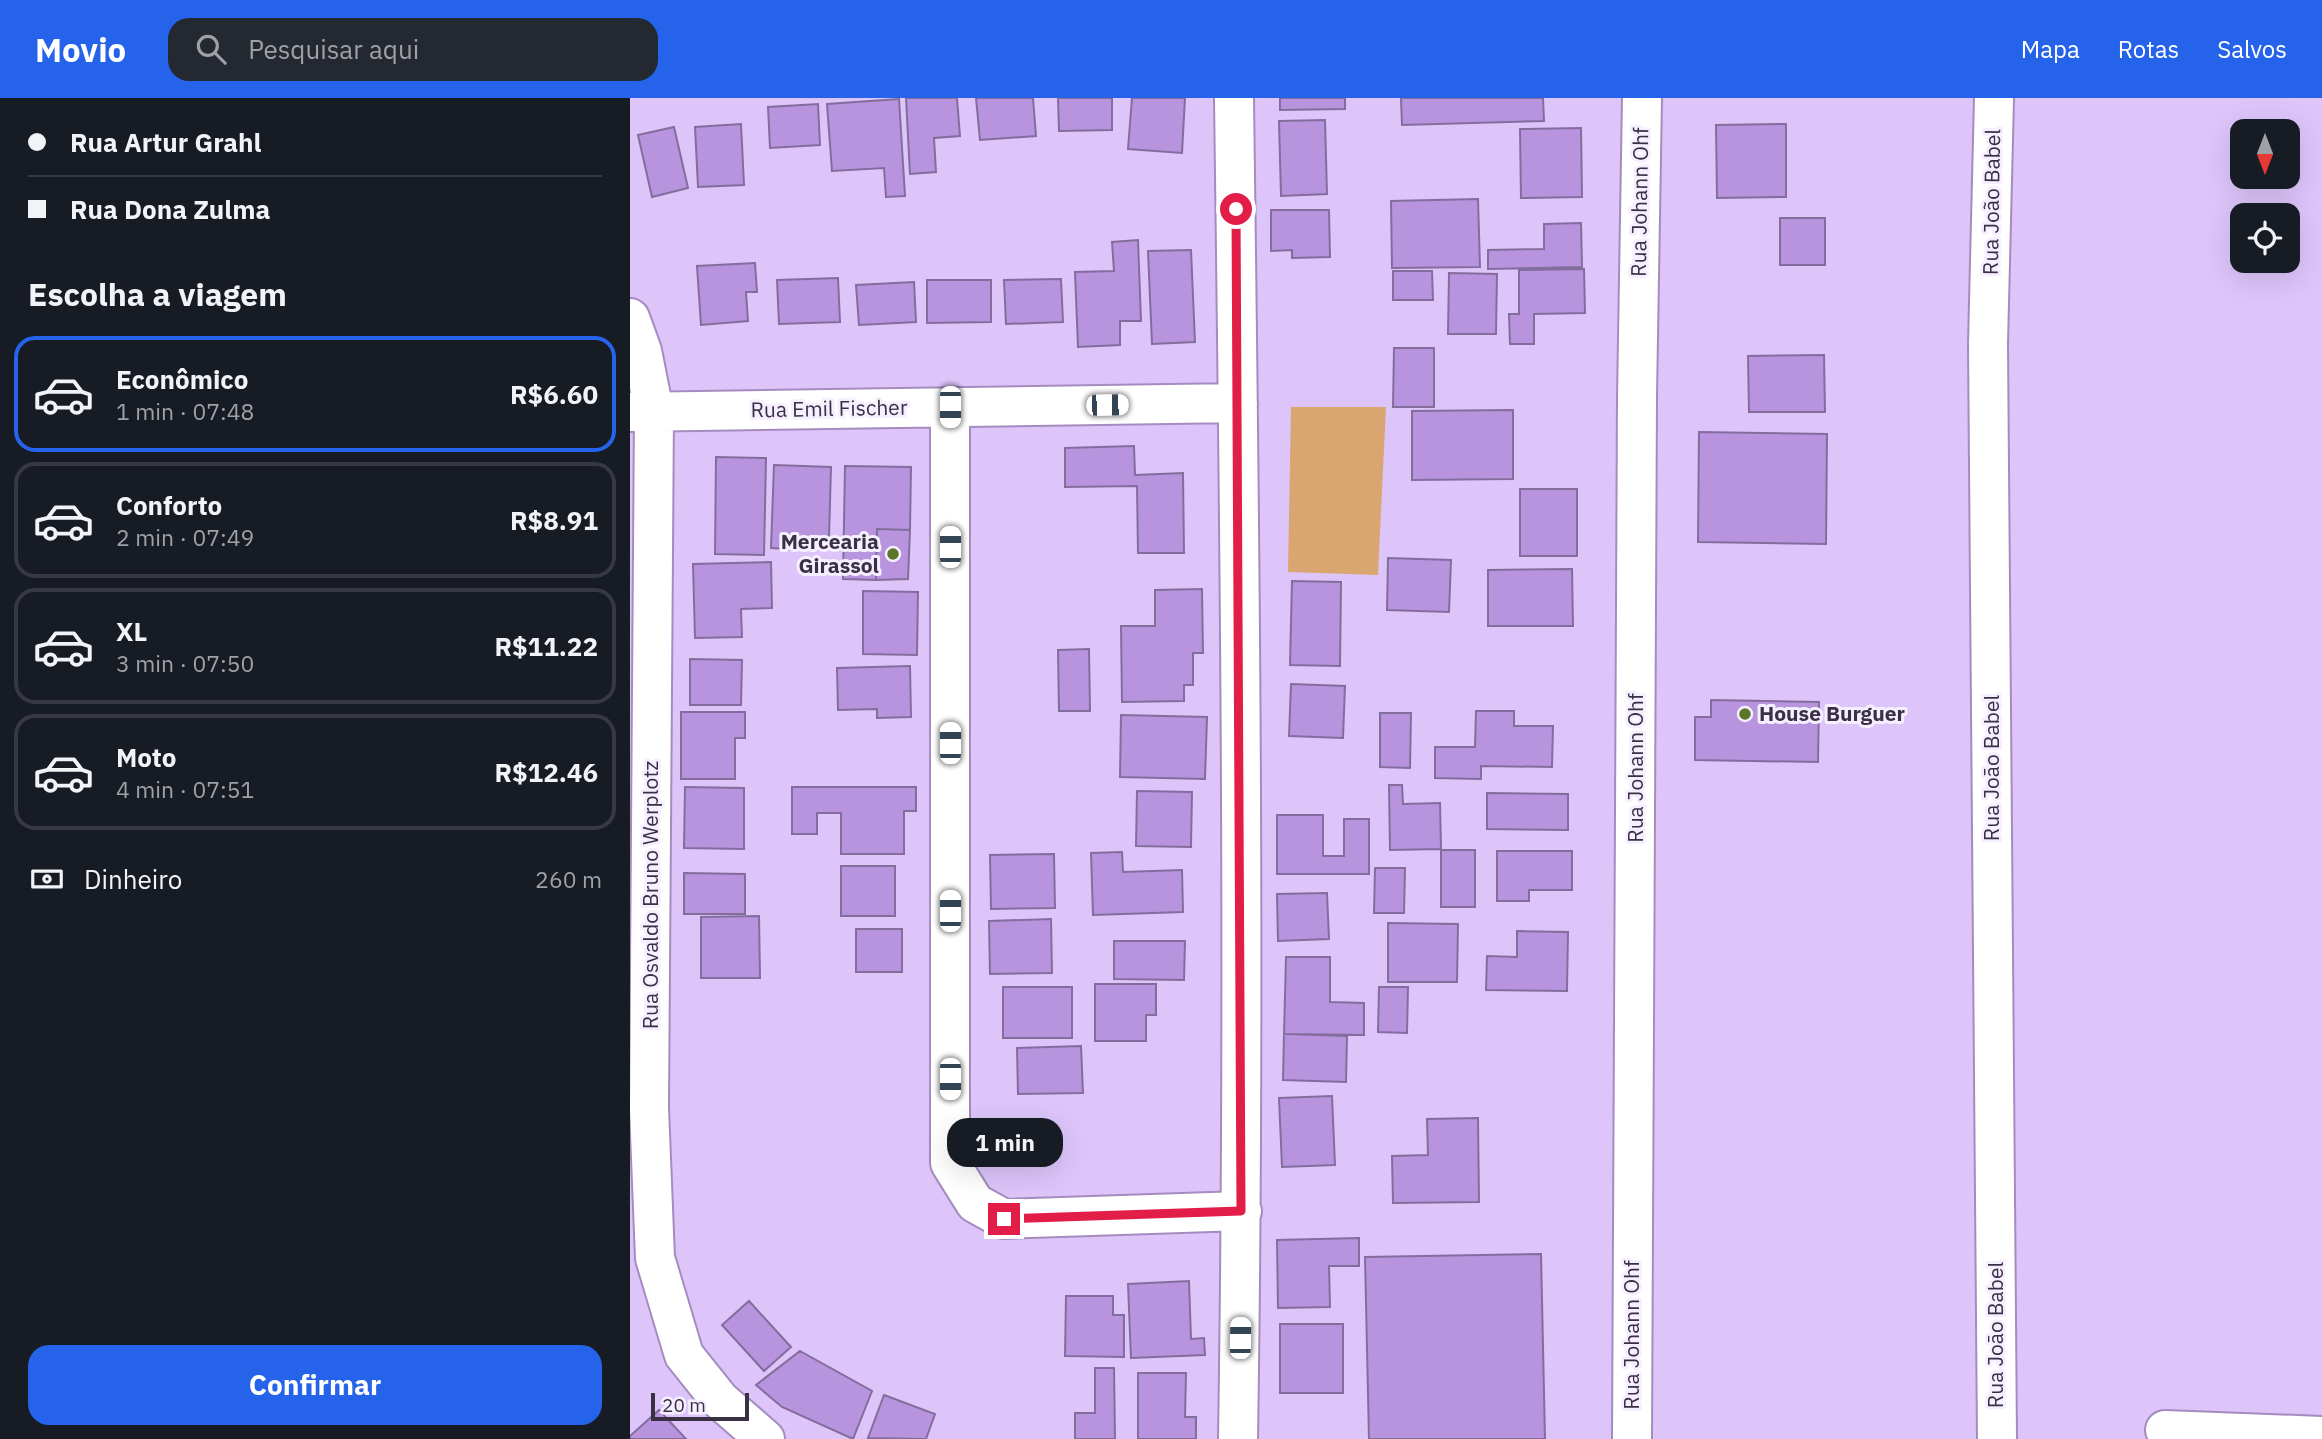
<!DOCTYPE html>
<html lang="pt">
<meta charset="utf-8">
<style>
:root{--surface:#171b24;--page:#242831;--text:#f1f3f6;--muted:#9ea1a6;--line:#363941;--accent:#2563eb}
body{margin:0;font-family:"IBM Plex Sans",sans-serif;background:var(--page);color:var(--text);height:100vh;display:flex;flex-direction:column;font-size:26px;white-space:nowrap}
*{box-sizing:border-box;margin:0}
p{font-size:23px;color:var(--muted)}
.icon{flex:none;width:38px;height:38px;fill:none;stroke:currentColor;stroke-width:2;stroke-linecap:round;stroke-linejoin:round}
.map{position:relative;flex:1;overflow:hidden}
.sheet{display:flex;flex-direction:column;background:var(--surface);width:630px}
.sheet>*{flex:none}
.hud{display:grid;align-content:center;height:154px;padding:0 28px;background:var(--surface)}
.needle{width:46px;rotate:180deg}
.fabs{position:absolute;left:1600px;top:21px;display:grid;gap:14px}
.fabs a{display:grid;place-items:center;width:70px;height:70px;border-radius:14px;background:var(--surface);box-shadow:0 7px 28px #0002;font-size:35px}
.scale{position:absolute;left:21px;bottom:18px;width:98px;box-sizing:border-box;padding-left:7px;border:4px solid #3a3045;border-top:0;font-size:19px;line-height:24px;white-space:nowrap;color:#3a3045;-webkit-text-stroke:5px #f6efff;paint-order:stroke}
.end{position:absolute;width:32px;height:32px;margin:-16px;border:9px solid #e11d48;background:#fff;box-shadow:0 0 0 4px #fff}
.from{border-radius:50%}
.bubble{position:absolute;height:49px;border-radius:21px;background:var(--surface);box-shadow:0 7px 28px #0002;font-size:23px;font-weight:700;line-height:49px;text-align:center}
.car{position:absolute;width:21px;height:42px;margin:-21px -10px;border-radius:9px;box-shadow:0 0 5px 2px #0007;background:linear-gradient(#fff 24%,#345 0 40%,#fff 0 76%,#345 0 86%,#fff 0)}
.hud b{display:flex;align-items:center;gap:24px;height:66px;font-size:26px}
.hud b+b{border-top:2px solid var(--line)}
.hud i{width:18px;height:18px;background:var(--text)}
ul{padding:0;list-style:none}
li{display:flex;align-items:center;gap:21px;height:116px;margin:0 14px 10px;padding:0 14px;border:4px solid var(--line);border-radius:21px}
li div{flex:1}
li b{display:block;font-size:26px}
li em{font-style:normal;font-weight:700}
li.on{border-color:var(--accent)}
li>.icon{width:63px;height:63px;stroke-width:1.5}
h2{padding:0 28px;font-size:32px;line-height:84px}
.pay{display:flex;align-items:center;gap:18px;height:77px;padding:0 28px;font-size:26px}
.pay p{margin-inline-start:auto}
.action{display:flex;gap:14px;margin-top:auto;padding:14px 28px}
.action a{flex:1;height:80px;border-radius:21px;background:var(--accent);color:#fff;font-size:28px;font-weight:700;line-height:80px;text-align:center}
header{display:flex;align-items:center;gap:42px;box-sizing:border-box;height:98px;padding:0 35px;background:var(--accent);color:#fff}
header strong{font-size:33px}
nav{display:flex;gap:38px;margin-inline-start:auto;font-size:24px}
.search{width:490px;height:63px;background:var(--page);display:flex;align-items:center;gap:18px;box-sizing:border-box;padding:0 24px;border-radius:21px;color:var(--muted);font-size:26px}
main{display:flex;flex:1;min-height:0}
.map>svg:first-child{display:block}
.green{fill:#d9a672}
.building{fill:#b894df;stroke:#836d9d;stroke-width:2}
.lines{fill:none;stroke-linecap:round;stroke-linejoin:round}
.minor-casing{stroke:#a48cbe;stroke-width:42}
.major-casing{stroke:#a48cbe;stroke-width:42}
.minor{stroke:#fff;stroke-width:38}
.major{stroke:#fff;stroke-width:38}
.route{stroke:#e11d48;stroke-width:9}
.poi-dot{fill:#5c7528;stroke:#f6efff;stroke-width:2.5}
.labels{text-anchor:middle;stroke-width:6;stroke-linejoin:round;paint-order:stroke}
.street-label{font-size:21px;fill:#3a3045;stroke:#f6efff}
.poi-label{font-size:21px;font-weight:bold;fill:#3a3045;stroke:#f6efff;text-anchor:end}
</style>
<header>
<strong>Movio</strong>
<div class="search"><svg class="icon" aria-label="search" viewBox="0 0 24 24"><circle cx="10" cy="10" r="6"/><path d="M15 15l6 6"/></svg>Pesquisar aqui</div>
<nav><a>Mapa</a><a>Rotas</a><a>Salvos</a></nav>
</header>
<main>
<section class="sheet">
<div class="hud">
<b><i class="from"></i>Rua Artur Grahl</b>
<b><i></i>Rua Dona Zulma</b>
</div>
<h2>Escolha a viagem</h2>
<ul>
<li class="on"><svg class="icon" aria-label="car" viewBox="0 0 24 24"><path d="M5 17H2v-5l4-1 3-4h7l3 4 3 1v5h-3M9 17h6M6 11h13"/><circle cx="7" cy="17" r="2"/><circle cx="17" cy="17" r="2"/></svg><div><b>Econômico</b><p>1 min · 07:48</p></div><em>R$6.60</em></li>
<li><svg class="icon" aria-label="car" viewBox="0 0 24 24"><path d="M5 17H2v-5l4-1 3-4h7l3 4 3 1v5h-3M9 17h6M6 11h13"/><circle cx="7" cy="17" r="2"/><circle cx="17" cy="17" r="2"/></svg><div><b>Conforto</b><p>2 min · 07:49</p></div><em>R$8.91</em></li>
<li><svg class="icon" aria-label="car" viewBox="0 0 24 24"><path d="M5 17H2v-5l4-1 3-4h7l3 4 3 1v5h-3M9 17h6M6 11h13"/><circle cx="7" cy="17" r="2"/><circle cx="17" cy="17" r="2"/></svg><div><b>XL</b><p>3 min · 07:50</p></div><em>R$11.22</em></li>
<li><svg class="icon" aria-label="car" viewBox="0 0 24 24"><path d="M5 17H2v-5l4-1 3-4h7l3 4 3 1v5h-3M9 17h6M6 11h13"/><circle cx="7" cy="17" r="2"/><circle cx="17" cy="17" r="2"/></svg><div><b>Moto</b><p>4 min · 07:51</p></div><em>R$12.46</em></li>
</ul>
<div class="pay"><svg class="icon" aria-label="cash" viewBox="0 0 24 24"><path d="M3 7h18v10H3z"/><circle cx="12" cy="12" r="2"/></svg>Dinheiro<p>260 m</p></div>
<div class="action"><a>Confirmar</a></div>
</section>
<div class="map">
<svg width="1692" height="1341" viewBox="0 0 1692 1341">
<rect width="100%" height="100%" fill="#ddc5fa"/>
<path class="green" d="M661,309H756L748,477L658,474Z"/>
<path class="building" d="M276,0H327L330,38L304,40L306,74L280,76Z
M346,0H403L406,38L350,42Z
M428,0H482V32L429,33Z
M502,0H555L552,55L498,51Z
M650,0H715V11L650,12Z
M771,0H913L914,23L772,27Z
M269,1L275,98L256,99L254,70L202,73L197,6Z
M188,6L190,47L140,50L138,9Z
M695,22L697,96L651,98L649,23Z
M111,26L114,87L68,89L65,29Z
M1156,26V99L1087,100L1086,27Z
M44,29L58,90L22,99L8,37Z
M951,30L952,99L891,100L890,31Z
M848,101L850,169L762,170L761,103Z
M641,112H699L700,159L662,160V152L641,153Z
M1150,120H1195V167H1150Z
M951,125L952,169L858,171V152L914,151V126Z
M508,142L511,223H490V247L448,249L445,174L484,173L482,144Z
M561,152L565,244L522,246L518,153Z
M125,165L127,194H116L118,223L71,227L67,168Z
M954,171L955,215L904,216V246H880L879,216H889V172Z
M763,173H802L803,202H763Z
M819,175L867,176L866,236H818Z
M208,180L210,224L149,226L147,182Z
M431,181L433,224L376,226L374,182Z
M297,182H361V224L297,225Z
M284,184L286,224L229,227L226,187Z
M764,250H804V309H763Z
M1194,257L1195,314H1119L1118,258Z
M883,312V381L782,382V313Z
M1069,334L1197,336L1196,446L1068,444Z
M504,348L505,377L553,375L554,455H508L507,388L435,389V350Z
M86,359L136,360L134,457L85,456Z
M144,367L201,369L199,440L173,439V452L141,450Z
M215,368L281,369L280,432L247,431L246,482L213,481Z
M890,391H947V458H890Z
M247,431L280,432L278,481L246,482Z
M758,460L821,462L819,514L757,512Z
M141,464L142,510L111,511L112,539L65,540L63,466Z
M942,471L943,528H858V472Z
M662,483L711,484L710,568L660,567Z
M572,491L573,555H563V587H554V603L492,604L491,528H525V492Z
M233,493L288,494L287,557L233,556Z
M459,551L460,613H429L428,552Z
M60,561L112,562L111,607H60Z
M280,568L281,619L247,620V611L208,612L207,570Z
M661,586L715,588L713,640L659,638Z
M1081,602L1189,604L1188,664L1065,662V619H1081Z
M846,613H884V628H923L922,669L851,668V681L805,680V649H845Z
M51,614H115V640H105V681H51Z
M750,615H781L780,670L750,669Z
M491,617L577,619L575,681L490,679Z
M759,687H772L773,706L810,705L811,751L760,752Z
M55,689L114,690V751L54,750Z
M162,689H286V713H274V756H211V715H187V736H162Z
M507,693L562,694L561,749L506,748Z
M857,695L938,696V732L857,731Z
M647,717H693V758H714V721H739V776H647Z
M811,752H845V809H811Z
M867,753H942V792H899V803H867Z
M492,754L493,774L552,772L553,814L463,817L461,755Z
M424,756L425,810L361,811L360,757Z
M211,768H265V818H211Z
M745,770H775L774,815H744Z
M54,775L115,776V816H54Z
M697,795L699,841L648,843L647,796Z
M129,818L130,880H71V819Z
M421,821L422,875L360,876L359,823Z
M758,825L828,826L827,884H758Z
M226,831H272V874H226Z
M887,833L938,834L937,893L856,892L857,858L887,859Z
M484,843H555L554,882L484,881Z
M656,859H700V904L734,905V937L654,936Z
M465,886H526V917H516V943H465Z
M373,889H442V940H373Z
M749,889H778L777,935L748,934Z
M654,936L717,938L716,984L653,982Z
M451,948L453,995L388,996L387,950Z
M702,998L705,1067L652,1069L649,1000Z
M848,1020L849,1104L763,1105L762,1058L798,1057L797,1021Z
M729,1140V1168H699L700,1209L648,1210L647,1142Z
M911,1156L915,1341H739L735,1159Z
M559,1183L561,1241L574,1240L575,1257L501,1260L498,1186Z
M436,1198H483V1217H494V1259L435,1258Z
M119,1203L161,1249L134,1273L92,1227Z
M650,1226H713V1295H650Z
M170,1253L242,1293L223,1341L152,1309L126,1287Z
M465,1270H484L485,1341H445V1315H465Z
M508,1275H556L555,1319H566V1341H508Z
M254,1297L305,1316L296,1341L238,1340Z
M29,1312L56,1341H0V1338Z"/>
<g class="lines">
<g class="minor-casing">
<path id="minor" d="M604,0C610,447 615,894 608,1341
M1364,0L1358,246L1367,1341
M0,220L12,253L24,313L19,1010L25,1160L54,1257L90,1302L135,1341
M320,309V1065L345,1105L374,1121L612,1113
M0,314L608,305
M1535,1332L1692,1338"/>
</g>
<g class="major-casing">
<path id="major" d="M1002,1341L1007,299L1012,0"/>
</g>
<use href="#minor" class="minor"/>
<use href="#major" class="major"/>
</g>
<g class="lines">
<path class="route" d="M374,1121L611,1113L606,111"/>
</g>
<g class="poi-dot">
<circle cx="263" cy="456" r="7"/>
<circle cx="1115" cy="616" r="7"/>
</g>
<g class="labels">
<g class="street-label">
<text transform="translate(1010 104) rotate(-89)" y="7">Rua Johann Ohf</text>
<text transform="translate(1362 104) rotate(-89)" y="7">Rua João Babel</text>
<text transform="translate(199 311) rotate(-1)" y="7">Rua Emil Fischer</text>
<text transform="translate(1006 670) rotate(-90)" y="7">Rua Johann Ohf</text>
<text transform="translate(1362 670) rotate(-90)" y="7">Rua João Babel</text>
<text transform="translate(21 797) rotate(-90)" y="7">Rua Osvaldo Bruno Werplotz</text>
<text transform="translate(1002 1237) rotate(-90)" y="7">Rua Johann Ohf</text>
<text transform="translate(1366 1237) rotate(-90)" y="7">Rua João Babel</text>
</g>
<g class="poi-label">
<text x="249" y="451">Mercearia<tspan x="249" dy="24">Girassol</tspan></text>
<text x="1129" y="623" text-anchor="start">House Burguer</text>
</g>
</g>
</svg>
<div class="fabs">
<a><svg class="needle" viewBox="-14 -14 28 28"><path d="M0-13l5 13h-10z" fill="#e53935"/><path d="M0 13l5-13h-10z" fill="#9ea1a6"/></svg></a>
<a><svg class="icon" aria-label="locate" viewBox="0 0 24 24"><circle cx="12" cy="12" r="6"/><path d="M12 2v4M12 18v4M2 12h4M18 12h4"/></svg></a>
</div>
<div class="scale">20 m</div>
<i class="end from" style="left:606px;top:111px"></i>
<i class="end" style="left:374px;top:1121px"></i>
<div class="bubble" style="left:317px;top:1020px;width:116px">1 min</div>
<i class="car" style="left:477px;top:307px;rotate:89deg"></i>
<i class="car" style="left:320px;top:309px;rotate:180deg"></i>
<i class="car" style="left:320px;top:449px;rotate:0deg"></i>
<i class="car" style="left:320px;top:645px;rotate:0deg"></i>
<i class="car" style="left:320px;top:813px;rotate:0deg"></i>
<i class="car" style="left:320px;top:981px;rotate:180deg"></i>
<i class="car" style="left:610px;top:1240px;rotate:1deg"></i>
</div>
</main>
